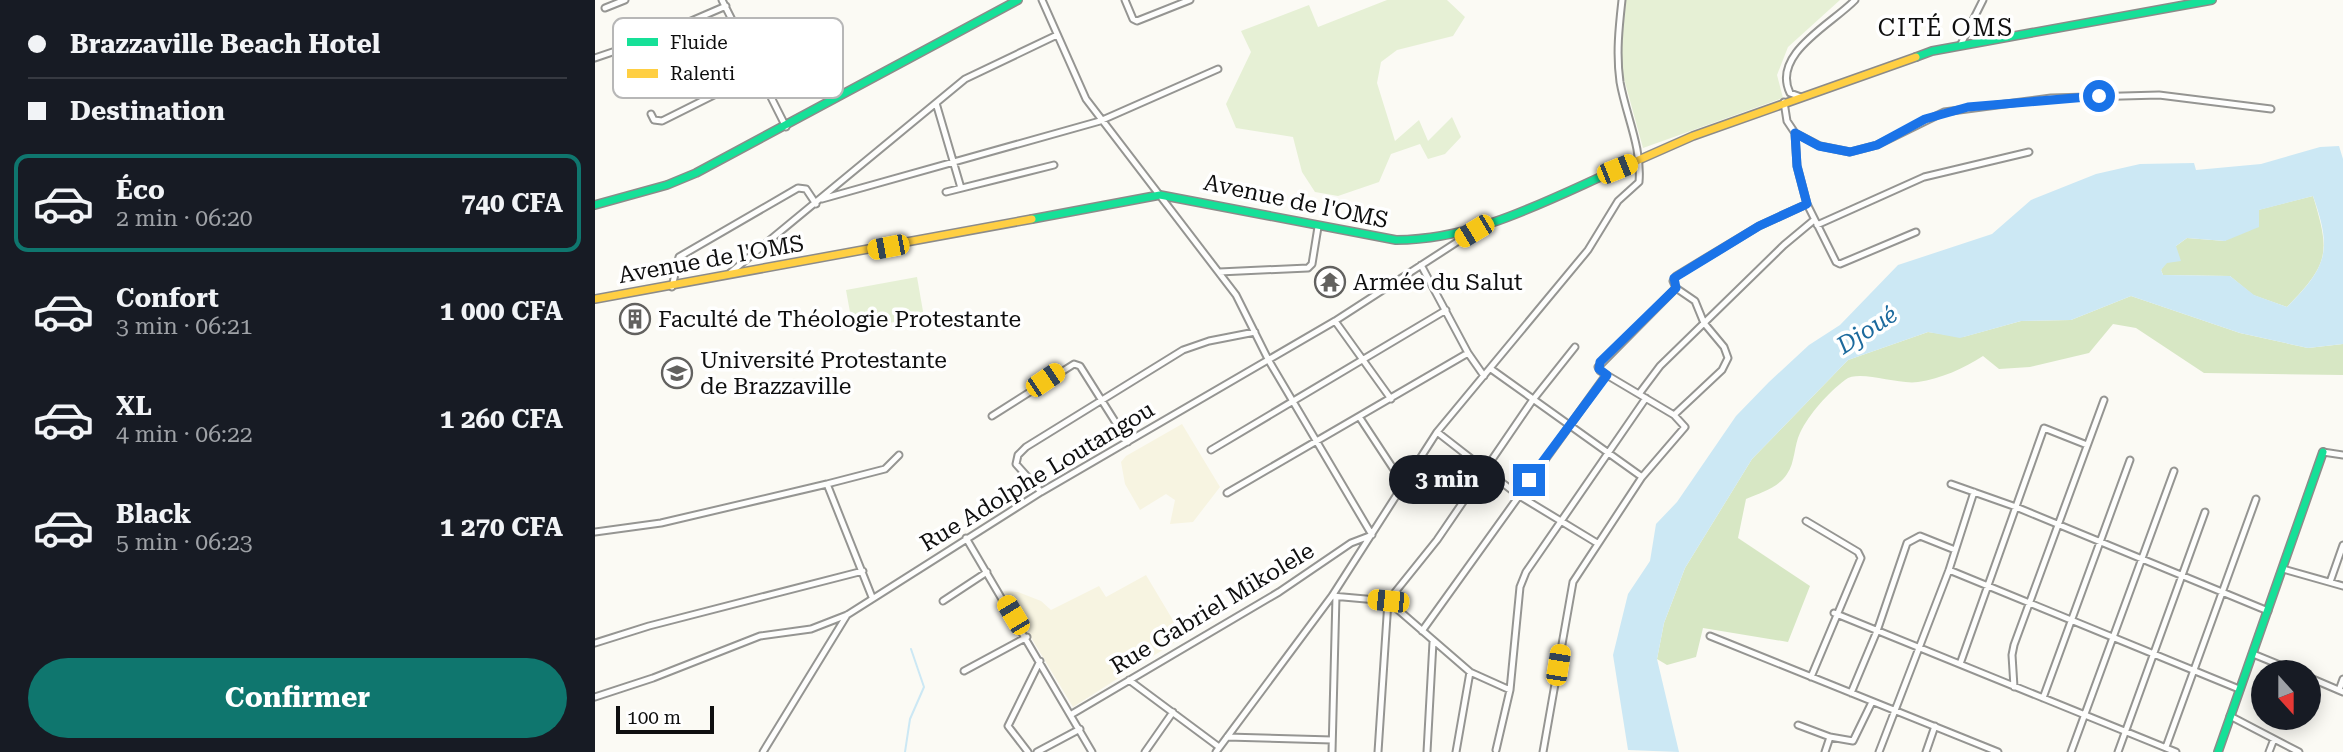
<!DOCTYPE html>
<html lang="fr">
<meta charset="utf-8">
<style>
:root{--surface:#171b24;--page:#20242c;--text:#f1f3f6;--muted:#9ea1a6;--line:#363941;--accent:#0f766e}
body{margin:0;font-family:"Roboto Serif",serif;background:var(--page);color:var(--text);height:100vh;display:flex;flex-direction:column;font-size:26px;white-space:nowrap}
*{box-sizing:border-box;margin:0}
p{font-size:23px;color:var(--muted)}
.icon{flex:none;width:38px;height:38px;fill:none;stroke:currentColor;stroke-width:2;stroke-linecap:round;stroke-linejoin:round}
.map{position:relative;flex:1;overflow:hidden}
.panel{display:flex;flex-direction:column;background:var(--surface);width:595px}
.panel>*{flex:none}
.hud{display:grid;align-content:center;height:154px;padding:0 28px;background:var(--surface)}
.needle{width:46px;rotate:159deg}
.fabs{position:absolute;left:1656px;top:660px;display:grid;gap:14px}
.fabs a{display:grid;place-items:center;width:70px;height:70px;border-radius:50%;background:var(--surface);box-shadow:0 4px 18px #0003;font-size:35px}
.scale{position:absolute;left:21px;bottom:18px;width:98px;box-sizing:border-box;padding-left:7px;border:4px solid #0f0f0f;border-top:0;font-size:19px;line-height:24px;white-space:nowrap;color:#0f0f0f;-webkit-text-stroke:5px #fff;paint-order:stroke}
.end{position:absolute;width:32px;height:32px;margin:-16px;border:9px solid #1a73e8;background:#fff;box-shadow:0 0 0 4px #fff}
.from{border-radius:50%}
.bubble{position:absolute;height:49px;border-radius:24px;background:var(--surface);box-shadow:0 4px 18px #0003;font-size:23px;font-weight:700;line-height:49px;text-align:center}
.car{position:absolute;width:21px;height:42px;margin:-21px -10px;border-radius:9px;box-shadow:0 0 5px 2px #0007;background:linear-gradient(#f5c518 24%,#345 0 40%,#f5c518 0 76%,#345 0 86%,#f5c518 0)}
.hud b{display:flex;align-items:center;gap:24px;height:66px;font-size:26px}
.hud b+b{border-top:2px solid var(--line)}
.hud i{width:18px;height:18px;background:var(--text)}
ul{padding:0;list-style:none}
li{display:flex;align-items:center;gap:21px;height:98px;margin:0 14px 10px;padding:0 14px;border:4px solid transparent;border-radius:14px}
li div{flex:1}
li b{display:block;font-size:26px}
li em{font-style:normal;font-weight:700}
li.on{border-color:var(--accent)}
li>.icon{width:63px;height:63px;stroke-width:1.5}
.primary-button{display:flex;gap:14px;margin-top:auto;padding:14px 28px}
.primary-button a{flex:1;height:80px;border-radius:42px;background:var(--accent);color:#fff;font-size:28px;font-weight:700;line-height:80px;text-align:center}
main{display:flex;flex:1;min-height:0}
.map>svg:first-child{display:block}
.farmland{fill:#f7f4e1}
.green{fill:#e6f0d5}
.forest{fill:#d7e7c4}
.water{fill:#cce8f4;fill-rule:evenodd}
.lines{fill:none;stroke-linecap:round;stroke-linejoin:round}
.stream{stroke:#cce8f4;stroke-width:2}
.street-casing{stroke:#959592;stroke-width:9}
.fast-casing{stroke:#8c8b89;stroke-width:10}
.slow-casing{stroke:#8c8b89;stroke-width:10}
.street{stroke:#fefefd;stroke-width:5}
.fast{stroke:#16e098;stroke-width:7}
.slow{stroke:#ffcf43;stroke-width:7}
.route{stroke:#1a73e8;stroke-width:9}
.labels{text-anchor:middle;stroke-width:7;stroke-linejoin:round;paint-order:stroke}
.street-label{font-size:23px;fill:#0f0f0f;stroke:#fff}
.poi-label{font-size:23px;fill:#0f0f0f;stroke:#fff;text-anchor:start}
.neighbourhood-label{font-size:24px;letter-spacing:2px;fill:#0f0f0f;stroke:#fff}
.water-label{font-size:24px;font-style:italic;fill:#1c6a9d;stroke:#fff}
.key{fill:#fff;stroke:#b7b7b7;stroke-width:2}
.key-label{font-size:19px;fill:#0f0f0f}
</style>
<main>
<section class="panel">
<div class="hud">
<b><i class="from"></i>Brazzaville Beach Hotel</b>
<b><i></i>Destination</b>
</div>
<ul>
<li class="on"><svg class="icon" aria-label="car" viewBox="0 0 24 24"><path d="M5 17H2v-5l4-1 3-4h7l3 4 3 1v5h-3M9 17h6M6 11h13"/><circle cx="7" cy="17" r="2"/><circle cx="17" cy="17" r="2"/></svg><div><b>Éco</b><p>2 min · 06:20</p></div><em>740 CFA</em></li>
<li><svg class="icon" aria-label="car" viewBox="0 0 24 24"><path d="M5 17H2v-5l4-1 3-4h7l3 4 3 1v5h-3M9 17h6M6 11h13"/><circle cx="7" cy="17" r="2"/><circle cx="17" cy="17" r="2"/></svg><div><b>Confort</b><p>3 min · 06:21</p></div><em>1 000 CFA</em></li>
<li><svg class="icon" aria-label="car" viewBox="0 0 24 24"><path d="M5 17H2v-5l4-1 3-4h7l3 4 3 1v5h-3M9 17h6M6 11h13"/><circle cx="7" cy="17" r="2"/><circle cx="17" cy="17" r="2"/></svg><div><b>XL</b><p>4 min · 06:22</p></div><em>1 260 CFA</em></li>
<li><svg class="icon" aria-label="car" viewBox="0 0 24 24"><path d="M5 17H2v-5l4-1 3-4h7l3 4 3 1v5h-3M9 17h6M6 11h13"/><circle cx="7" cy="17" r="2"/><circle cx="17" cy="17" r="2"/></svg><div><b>Black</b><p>5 min · 06:23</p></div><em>1 270 CFA</em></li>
</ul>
<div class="primary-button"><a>Confirmer</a></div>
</section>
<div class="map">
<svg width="1748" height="752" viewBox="0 0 1748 752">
<rect width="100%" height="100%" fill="#fbfaf4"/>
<path class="farmland" d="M587,424L625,487L598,522L575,524L580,500L571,494L545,510L530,484L526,462L531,456Z
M551,575L588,637L478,707L408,591L423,592L446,601L456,610L504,586L511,597Z"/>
<path class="green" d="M792,0H852L870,17L858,36L802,50L786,62L782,83L800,141L824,120L833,141L857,117L866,137L850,154L833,159L825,144L796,154L784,182L743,196L720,192L707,172L698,137L641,128L631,104L656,52L646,31L714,5L723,27Z
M1031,0H1245L1193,47L1182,75L1188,98L1048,148L1025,64Z
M322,277L329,317L258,329L251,290Z"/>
<path class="forest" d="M1718,196C1735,252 1735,263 1692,307L1658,295L1635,276L1568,275L1566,270L1581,246L1592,238L1630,241L1663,210Z
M1536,296L1645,333L1713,348L1748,344V375L1609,373L1541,328L1518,324L1494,353L1435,367L1404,369L1388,356C1369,368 1346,379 1323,382C1301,385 1264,369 1250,380C1233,393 1214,414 1205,433C1199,445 1200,463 1192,474C1183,488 1165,493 1151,499L1143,538L1215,586L1193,642L1108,628L1101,657L1072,665L1062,659L1069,623L1090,568L1157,459L1253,360L1333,332L1368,337L1426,321L1476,320Z"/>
<path class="water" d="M1744,146L1748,159V344L1713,348L1645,333L1536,296L1476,320L1426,321L1365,338L1333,332L1253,360L1157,459L1090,568L1069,623L1062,659L1084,752L1033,750L1018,655L1033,594L1055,561L1061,524L1082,502L1141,416L1174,382L1214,345L1245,325L1303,265L1397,234L1436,200L1501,174L1545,164L1599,163L1601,170L1666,164L1725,147ZM1718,196C1737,250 1733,266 1692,307L1659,295L1635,276L1568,275L1566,270L1572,263L1586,261L1581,246L1592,238L1630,241L1664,227V210Z"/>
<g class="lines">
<path class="stream" d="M310,752L315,719L329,687L316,649"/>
<g class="street-casing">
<path id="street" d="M127,0L191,127
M447,0L491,99L641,295L674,361L777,535L756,543L684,592L477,714
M530,0L538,19L542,21L595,0
M10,8L30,0
M1366,44L1388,0
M0,58L50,41L131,6
M1206,97L1195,93C1176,54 1237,24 1260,0
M1189,102L1192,121L1200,133L1225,146L1255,152L1282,145L1349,112L1456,98L1564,95L1676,109
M341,103L366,188
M56,114L59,120L67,121L163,73
M1200,133L1202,166L1212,204
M351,192L459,165
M227,199L505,121L623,69
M1222,225L1329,177L1434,152
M826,265L873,353L889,376
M624,272L713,268L717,264L723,227
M135,273L370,79L462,35
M77,287L84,257L203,188L211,189L221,204
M740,321L796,399
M896,369L1047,477
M1044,394L1065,366L1189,245L1219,220
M1079,415L1127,370L1133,358L1129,347L1109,323L1100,301L1081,288L1078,281L1081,276L1164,226L1212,204L1241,262L1245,264L1321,232
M397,416L479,364L485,366L533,442
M765,418L809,485
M842,432L923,495L1002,543
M616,450L851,310
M1728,452L1748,455
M232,484L277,597
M1356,484L1421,507L1673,611
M446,492L421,464L423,455L431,447L588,350L614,341L660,332
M632,493L873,353
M1211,521L1263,552L1266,558L1216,677
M0,532L66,523L232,484L290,469L304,455
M371,538L497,752
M1688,569L1748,586
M1354,570L1644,689
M1735,582L1748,545
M737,596L793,601L875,672L915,690
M348,601L392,572
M1239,613L1581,752
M827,631L1011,375
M1115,636L1403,752
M0,643L54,626L268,571
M1658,654L1702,672
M1365,664L1449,428L1492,445
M369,671L432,637
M1713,677L1748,692
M534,680L624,747
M1419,687L1417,655L1419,645L1509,400
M1744,690L1748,679
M1256,693L1282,631L1312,543L1325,536L1360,550
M0,697L58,678L165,636L216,629L252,615L446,492L740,321L876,233
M1448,698L1535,460
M1635,716L1704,752
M1203,725L1235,737L1258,741L1277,702
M632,737L737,740
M1571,747L1661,499
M901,750L915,690L925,587L931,572L1051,398
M168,752L252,615
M433,752L413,726L445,661
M442,752L485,729
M550,752L578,712
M621,752L737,596L842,432L993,250L1023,201L1044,182C1047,147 1031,116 1025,82C1021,54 1024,27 1027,0
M737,752L741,596
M783,752L793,601L842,540L937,401L980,347
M832,752L838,642
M861,752L875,672
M948,752L978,582L1047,477L1090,427L1079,415L1005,371L1003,367L1081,288
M1230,752L1235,737
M1284,752L1354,570L1379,492
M1331,752L1340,726
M1476,752L1579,471
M1523,752L1610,512
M1674,752L1679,739"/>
</g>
<g class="fast-casing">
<path id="fast" d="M1321,57L1337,51L1617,0
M0,205L72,185L101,173L423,0
M437,219L565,195L801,240C883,240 956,198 1030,166
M1623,752L1728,452"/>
</g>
<g class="slow-casing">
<path id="slow" d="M1030,166L1098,136L1321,57
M0,299L437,219"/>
</g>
<use href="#street" class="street"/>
<use href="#fast" class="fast"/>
<use href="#slow" class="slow"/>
</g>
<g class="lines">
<path class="route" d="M934,480L1012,375L1004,369L1005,362L1081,288L1079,278L1164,226L1212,204L1202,166L1200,133L1224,146L1255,152L1282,145L1330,119L1373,107L1504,96"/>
</g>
<defs>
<g id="temple-ring" transform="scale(1.575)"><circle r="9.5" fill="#fff" stroke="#62615f" stroke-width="1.5"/><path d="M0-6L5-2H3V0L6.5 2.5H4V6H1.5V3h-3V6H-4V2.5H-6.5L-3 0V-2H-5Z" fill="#62615f"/></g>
<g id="building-ring" transform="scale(1.575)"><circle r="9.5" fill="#fff" stroke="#62615f" stroke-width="1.5"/><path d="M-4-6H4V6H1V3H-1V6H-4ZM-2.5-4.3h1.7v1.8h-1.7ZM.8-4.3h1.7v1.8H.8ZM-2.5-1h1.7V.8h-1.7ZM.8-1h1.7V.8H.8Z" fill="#62615f"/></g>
<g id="university-ring" transform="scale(1.575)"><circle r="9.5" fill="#fff" stroke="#62615f" stroke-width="1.5"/><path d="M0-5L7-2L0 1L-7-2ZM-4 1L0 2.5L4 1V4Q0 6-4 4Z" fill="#62615f"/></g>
</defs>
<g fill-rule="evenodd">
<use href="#temple-ring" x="735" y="282"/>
<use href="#building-ring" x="40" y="319"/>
<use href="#university-ring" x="82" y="373"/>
</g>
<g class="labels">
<g class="street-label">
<text transform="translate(701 201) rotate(12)" y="8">Avenue de l'OMS</text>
<text transform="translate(116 259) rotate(-10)" y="8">Avenue de l'OMS</text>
<text transform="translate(442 476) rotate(-31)" y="8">Rue Adolphe Loutangou</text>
<text transform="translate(617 608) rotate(-31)" y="8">Rue Gabriel Mikolele</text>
</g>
<g class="poi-label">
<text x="758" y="290">Armée du Salut</text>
<text x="63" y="327">Faculté de Théologie Protestante</text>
<text x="105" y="368">Université Protestante<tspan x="105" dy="26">de Brazzaville</tspan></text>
</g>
<g class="neighbourhood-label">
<text x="1351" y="36">CITÉ OMS</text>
</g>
<g class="water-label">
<text transform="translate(1272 330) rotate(-33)" y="8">Djoué</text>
</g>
</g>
<rect x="18" y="18" width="230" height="80" rx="10" class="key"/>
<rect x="32" y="38" width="31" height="8" fill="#16e098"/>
<rect x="32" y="69" width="31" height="9" fill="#ffcf43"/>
<g class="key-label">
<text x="75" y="49">Fluide</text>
<text x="75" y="80">Ralenti</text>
</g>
</svg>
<div class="fabs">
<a><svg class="needle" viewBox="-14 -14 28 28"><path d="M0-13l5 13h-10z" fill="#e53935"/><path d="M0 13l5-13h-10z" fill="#9ea1a6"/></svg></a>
</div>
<div class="scale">100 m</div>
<i class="end from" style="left:1504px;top:96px"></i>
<i class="end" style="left:934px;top:480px"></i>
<div class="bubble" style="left:794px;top:455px;width:116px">3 min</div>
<i class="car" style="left:1022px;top:169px;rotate:68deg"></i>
<i class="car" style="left:879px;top:231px;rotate:239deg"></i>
<i class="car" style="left:293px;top:247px;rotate:259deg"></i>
<i class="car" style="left:450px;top:380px;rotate:56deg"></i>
<i class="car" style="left:793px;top:601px;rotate:276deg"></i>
<i class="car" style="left:418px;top:615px;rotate:329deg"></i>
<i class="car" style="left:963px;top:665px;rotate:9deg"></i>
</div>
</main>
